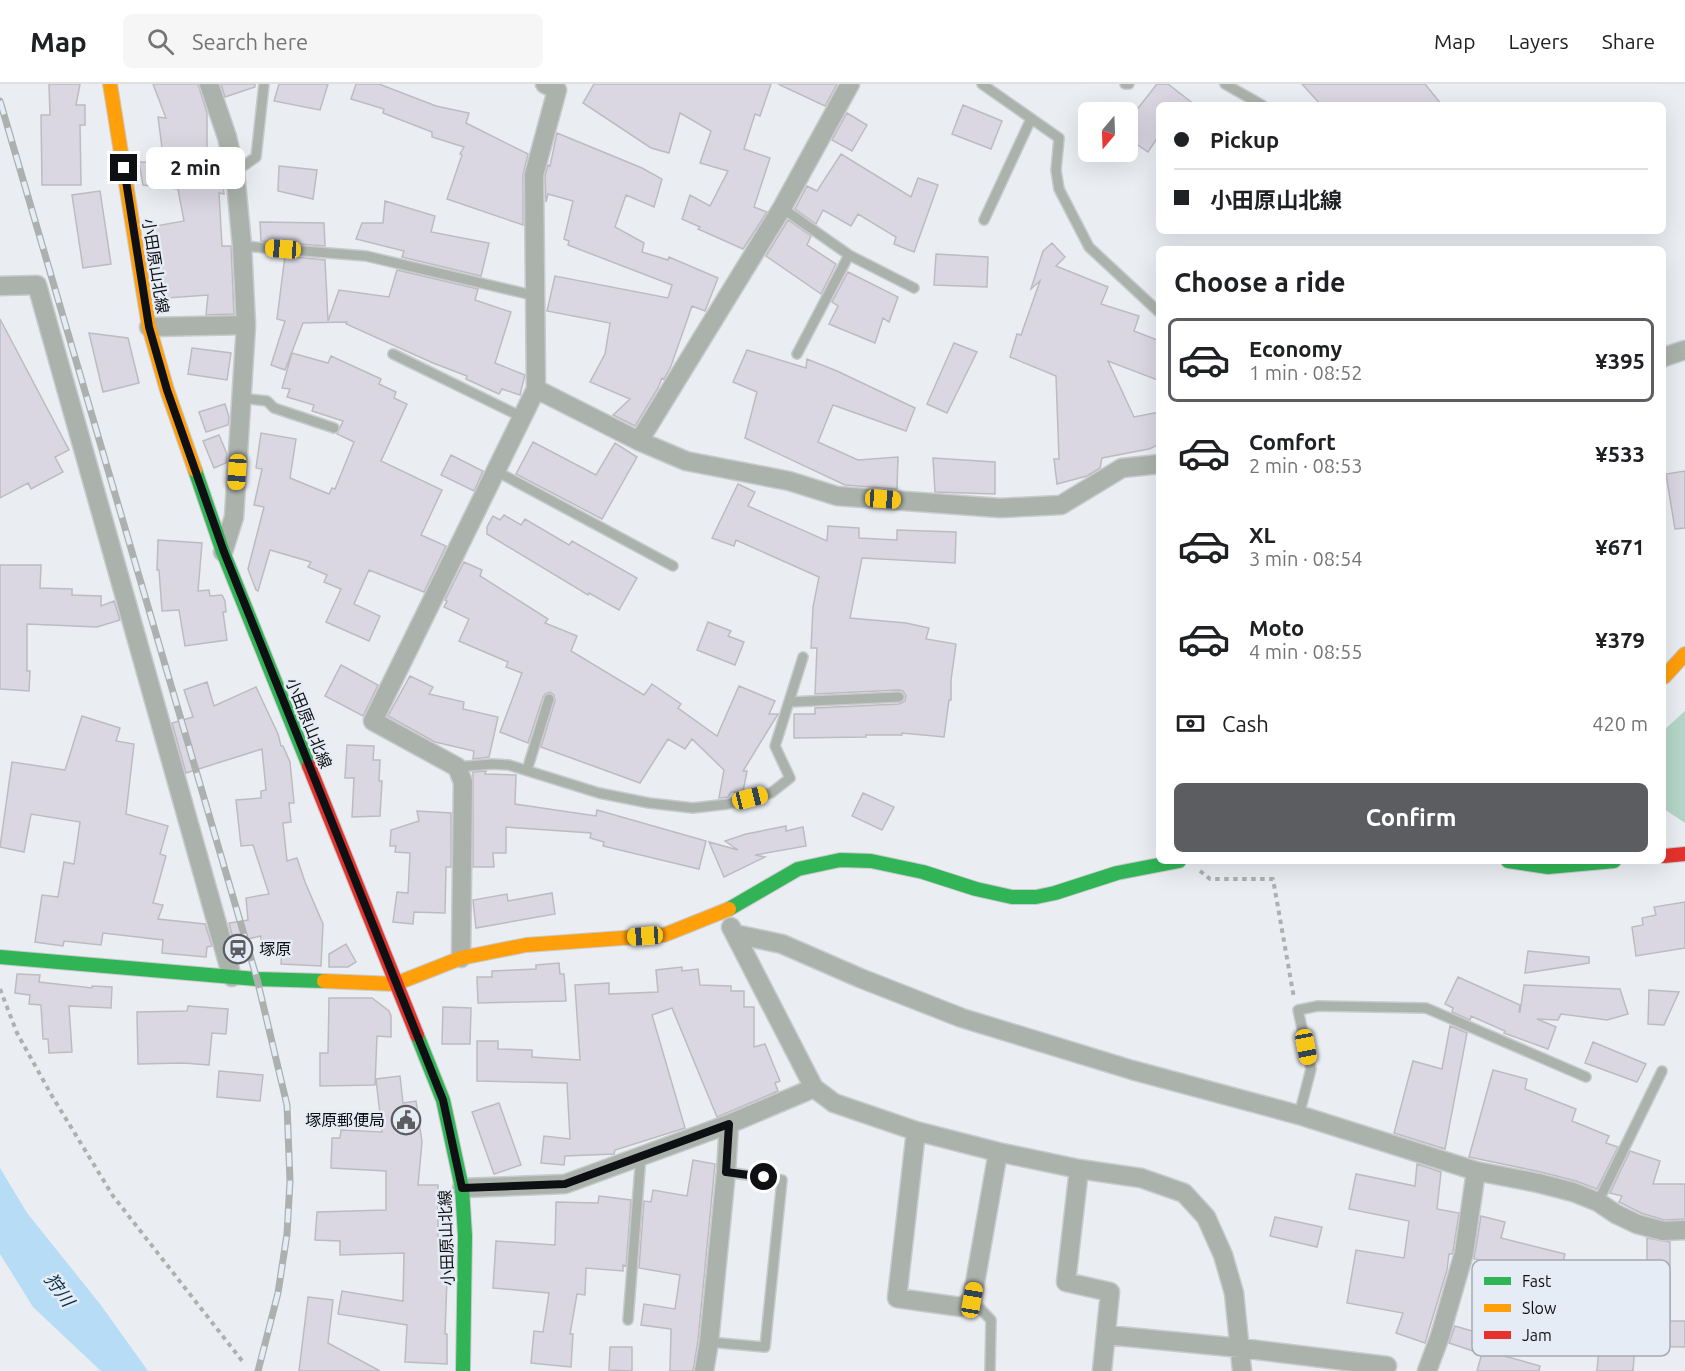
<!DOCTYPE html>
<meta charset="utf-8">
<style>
:root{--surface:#fff;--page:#f6f6f6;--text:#202124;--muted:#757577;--line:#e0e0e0;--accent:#5b5d61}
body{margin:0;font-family:Ubuntu,"Noto Sans JP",sans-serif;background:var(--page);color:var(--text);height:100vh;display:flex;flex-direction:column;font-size:22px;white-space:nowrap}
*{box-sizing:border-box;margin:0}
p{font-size:20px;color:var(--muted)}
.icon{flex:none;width:33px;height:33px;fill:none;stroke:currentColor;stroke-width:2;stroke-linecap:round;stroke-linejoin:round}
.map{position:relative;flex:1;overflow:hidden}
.panel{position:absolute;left:1156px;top:162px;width:510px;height:618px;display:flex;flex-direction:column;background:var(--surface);border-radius:9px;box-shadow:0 6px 24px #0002}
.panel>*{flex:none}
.top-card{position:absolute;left:1156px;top:18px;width:510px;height:132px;border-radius:9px;box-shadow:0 6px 24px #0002;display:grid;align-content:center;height:132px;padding:0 18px;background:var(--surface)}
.needle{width:39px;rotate:199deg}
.tools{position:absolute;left:1078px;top:18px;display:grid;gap:12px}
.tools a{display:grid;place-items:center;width:60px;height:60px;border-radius:9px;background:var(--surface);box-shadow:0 6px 24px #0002;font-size:30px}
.end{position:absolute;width:27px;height:27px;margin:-14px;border:8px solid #0e1013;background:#fff;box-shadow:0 0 0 3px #fff}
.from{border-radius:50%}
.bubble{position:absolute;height:42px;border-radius:9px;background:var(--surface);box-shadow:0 6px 24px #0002;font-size:20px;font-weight:600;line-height:42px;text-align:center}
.car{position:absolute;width:18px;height:36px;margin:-18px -9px;border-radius:8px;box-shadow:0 0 4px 2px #0007;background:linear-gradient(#f5c518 24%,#345 0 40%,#f5c518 0 76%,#345 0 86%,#f5c518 0)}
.top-card b{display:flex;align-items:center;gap:21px;height:57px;font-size:22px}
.top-card b+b{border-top:2px solid var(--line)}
.top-card i{width:15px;height:15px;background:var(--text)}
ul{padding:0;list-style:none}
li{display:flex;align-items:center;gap:18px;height:84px;margin:0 12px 9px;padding:0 6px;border:3px solid transparent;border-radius:9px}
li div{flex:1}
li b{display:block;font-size:22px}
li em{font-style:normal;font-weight:600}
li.selected{border-color:var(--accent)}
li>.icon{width:54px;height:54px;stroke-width:1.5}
h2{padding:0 18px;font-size:27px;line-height:72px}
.pay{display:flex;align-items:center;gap:15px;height:66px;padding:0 18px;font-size:22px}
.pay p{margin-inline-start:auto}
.action{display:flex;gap:12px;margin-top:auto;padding:12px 18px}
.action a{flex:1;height:69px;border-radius:9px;background:var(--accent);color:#fff;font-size:24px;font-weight:600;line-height:69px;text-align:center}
header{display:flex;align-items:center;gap:36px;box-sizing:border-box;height:84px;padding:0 30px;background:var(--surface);border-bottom:2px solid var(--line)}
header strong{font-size:28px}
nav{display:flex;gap:33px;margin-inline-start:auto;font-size:21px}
.search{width:420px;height:54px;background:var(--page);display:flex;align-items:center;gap:15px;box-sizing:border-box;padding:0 21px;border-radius:9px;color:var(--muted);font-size:22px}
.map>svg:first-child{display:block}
.forest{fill:#b5d6c8}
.water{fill:#b6dcf6}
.building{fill:#dad6e2;stroke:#bcbcc0;stroke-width:1.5}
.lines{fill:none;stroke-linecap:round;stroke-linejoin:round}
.lane-casing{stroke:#c8cacd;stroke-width:12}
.street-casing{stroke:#c8cacd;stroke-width:21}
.fast-casing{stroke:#c8cacd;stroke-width:16}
.slow-casing{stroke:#c8cacd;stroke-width:16}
.jam-casing{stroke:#c8cacd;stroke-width:16}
.path{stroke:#acb1ae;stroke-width:4;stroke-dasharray:4.5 4.5;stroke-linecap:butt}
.lane{stroke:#abb2ac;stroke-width:9}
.street{stroke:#abb2ac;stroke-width:18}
.fast{stroke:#30b455;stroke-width:14}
.slow{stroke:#ff9f0a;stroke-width:14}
.jam{stroke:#e5322d;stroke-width:14}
.rail-casing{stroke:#acb1af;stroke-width:7}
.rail{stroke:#e6ecf5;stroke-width:4.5;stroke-dasharray:14;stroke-linecap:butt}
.route{stroke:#0e1013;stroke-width:8}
.labels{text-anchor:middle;stroke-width:5;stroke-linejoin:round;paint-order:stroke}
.street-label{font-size:16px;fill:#0e1013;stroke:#e6ecf5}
.poi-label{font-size:16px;fill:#0e1013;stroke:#e6ecf5;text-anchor:start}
.water-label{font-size:18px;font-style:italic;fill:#05324a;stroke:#e6ecf5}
.key{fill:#e6ecf5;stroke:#a5aab1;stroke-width:1.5}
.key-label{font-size:16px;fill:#0e1013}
</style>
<header>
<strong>Map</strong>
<div class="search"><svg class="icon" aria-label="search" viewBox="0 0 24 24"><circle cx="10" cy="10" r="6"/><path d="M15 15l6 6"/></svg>Search here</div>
<nav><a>Map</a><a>Layers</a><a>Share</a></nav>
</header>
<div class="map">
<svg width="1685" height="1287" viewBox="0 0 1685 1287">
<rect width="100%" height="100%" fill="#eaedf2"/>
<path class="forest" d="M1685,627V739L1664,725V646Z"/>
<path class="water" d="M0,1084L27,1129L100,1220L148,1287H101L33,1223L0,1170Z"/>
<path class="building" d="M49,0H80L76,21H85V41H80L81,101H42L41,31H50Z
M153,0H198L207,29V81L222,82L224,110L219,109L222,162H231L234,230L206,231L208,211L167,214L154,171L150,143L184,137L178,105L143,101L139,78L164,79L158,33L166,34Z
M221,0H255V3L225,13Z
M279,0H328L320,26L274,17Z
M356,0H379L436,22L469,29L466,39L528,70L523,91V141L447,115L462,71L460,70L464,63L432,53V48L383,29L384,25L351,15Z
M594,0H771L760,32L755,30L744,65L770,74L754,123L767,128L743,165L698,145L700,143L682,135L690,111L710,122L728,87L700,79L711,47L680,29L669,69L651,64L583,19Z
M778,0H837L825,22Z
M1157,0H1168L1195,21H1160V50L1148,68L1128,54V23L1135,28Z
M1302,0H1425L1442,21H1321Z
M963,21L1002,37L991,65L952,50Z
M847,29L867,41L852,67L832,56Z
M557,49L642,84L662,95L654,123L626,111L615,143L644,159L642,168L668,176L669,173L718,194L705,227L692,222L671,282L664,295L662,294L658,304L635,342L613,331L630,315L590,298L605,270L610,239L547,227L555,192L668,214L672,201L568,161L569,157L564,155L573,117L548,110L546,118L545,92L548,81L550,82Z
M841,70L911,113L918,94L938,101L914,168L894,160L896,153L858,130L851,142L823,126L816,140L795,125L807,102L817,107Z
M279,82L317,86L313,115L278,107Z
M100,107L111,180L83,184L72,111Z
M385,117L435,132L431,148L489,159L481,192L402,173L404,167L356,155L362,139H383Z
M788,136L811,152L807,161L836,180L821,210L766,172Z
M260,138L324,139L325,162L261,157Z
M1052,159L1065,173L1056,182L1108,203L1101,220L1139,232L1134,247L1160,257V297L1108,277L1134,333L1160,328V360L1149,365L1102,374L1100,384L1087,392L1057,400L1054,375H1059L1056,292L1010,273L1017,250L1021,251L1040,197L1031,205L1043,167Z
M936,170L988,173L987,203L934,201Z
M285,172L325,176L328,237L339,206L389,213L397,186L478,205L475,216L511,228L495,279L525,291L520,311L502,305L499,310L466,295L467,292L433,279L346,240L347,238L303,239L285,286L271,281L285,237L277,235Z
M848,188L898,213L889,238L883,234L875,259L829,240L838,222L832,218Z
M0,235L69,366L55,373L63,388L31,405L28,399L0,414Z
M89,249L128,254L139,299L103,308Z
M954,259L977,268L947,329L927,320Z
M192,264L231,269L227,296L188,290Z
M747,266L806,284L807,275L837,287L915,324L906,347L833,321L818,358L858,376L898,373L897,405L845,401L745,354L757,308L733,298Z
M292,269L328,279L331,272L381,295L379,300L396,308L394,314L407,320L381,377L442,406L421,451L446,462L424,508L369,486L354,520L380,532L369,557L326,538L341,505L324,498L327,491L308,483L311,478L270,466L258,507L256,506L248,485L264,423L254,421L262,385L256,384L261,349L296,355L290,394L329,410L332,404L335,405L354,358L337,350L343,337L312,327L314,321L287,313L290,305L282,304Z
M225,320L229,333L228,341L206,348L199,328Z
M219,351L227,370L226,379L214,384L203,357Z
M533,358L596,391L615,359L637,373L602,435L516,390Z
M451,371L483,387L474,407L441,391Z
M933,374L995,378V410L935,408Z
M1685,387V444L1675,445L1666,390Z
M738,400L755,408L748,422L827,457L828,442L859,444V454L897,456V446L956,448L955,479L862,474L850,534L906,539L929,544L926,555L956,560L951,596V616H949L944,653L902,649V651H866V653L794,654V630H815V624L899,620L905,617L906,612L903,607L899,606L815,610L817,564H811L813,523L819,493L736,456L734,462L712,454Z
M504,431L521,441L525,435L569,461L572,457L637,494L619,526L589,509L588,511L487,450V443L493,432L500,436Z
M158,456L202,459L198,507L209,506L210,512L222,511L225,517L226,528H223L227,556L185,562L179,526L162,527L159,486H157Z
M464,478L482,486L480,492L548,535L545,539L577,552L571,567L644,611L652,600L681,620L678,624L717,652L739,602L775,617L769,630H778L743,687H747L743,708H731L728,713L719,714L724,686L692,655L685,665L668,655L640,699L541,663L555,617L554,611L550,608L545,610L543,613L528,659L500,648L522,589L506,583L508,578L459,557L469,535L444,523L447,517L445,516Z
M0,481H41L40,504L72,505V511L101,512V522L114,517L120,536L97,543L27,540V587H30L29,607L0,605Z
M708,538L731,547L728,552L744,558L735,581L697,566Z
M341,581L378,601L363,632L325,612Z
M410,592L433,603L429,610L464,618L463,625L498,633L489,673L473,675L474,667L435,658L388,632Z
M207,598L214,622L256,603L278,650L281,662H283L290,678L294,719H289L291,738L283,739L287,777L297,774L305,798L323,840L321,882L281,880L282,862H261V852L234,858L229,839L248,836L246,814L269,810L253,761L241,762L236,716L261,714V707L266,706L262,665L186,689L172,639L193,633L184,606Z
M82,632L120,644L116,657L134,660L126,730L168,742L160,770L166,772L153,819L163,821L158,835L205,840L212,862L207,863L206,873L162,869L163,856L103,849L101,861L64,857L63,862L35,858L42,811L58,813L64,778L74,780L80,738L31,730L24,768L0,763L12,678L65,686Z
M347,661L374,662L373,676H380L379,697H382L380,732L352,733L354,694H345Z
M486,687L485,690L516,691L515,720L596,732L597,726L706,757L699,785L603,762L604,758L590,754L591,749L506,743V769H493L494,783H473V688Z
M863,709L894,723L882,746L852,732Z
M417,727L451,729V783H446L445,829L414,828L413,840L393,838L397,808L408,809L410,769L395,768L396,762H390L391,746L419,737Z
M786,742V747L803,743L806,762L755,771L765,773L724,793L709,758L738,766L725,757L746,750Z
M552,809L555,830L476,844L473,816L507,810L508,817Z
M1685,818V864L1636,872L1632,843L1643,841L1642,834L1656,831L1654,823Z
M346,860L356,878L348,883H329V870Z
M1528,867L1589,873V879L1525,889Z
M559,879L560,890H564L566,917L478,919L477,893H492V887L536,885V881Z
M682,883V887L698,885L700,901L731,902V907H744V923H754V963L765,960L780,997L775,999L778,1007L717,1033L672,924L652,931L685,1044L615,1066L614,1070L565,1072L564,1081L541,1079L544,1052L570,1055L567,999L477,997V957H498V965L532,966V973L580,976L575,901L609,899V910L658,908L656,886Z
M17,890L40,891L39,898L92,904V902L112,903L111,924L69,922L72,968L49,969L48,955H43L41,921L29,920L30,911L15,909Z
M1458,893L1520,921L1519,928H1520L1524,901L1620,905L1628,930L1607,936L1561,930L1558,936L1537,935L1556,943L1548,965L1504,949L1505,947L1471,932L1470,936L1452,928L1453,924L1445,920Z
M1649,906L1679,908L1664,941L1648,940Z
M329,914H372L389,927L391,932V953L377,952L375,1001L320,1002V969H328Z
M188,922L228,925L226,950L212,949L209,981L183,979L138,980L137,928L187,927Z
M443,923L471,924L470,960H442Z
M1450,942L1467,949L1445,1065L1394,1049L1413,977L1442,985Z
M1593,958L1646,980L1637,998L1585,979Z
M1493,986L1527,995L1525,1005L1576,1025L1572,1037L1609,1052L1606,1059L1618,1063L1597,1105L1576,1097L1541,1088L1469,1073Z
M219,987L263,991L260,1017L217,1013Z
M400,992L403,1019L416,1017L422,1058L418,1101H438V1167H448L445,1250H447V1280L405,1278L407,1241L338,1230L342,1207L403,1217L404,1169L340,1171V1157L315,1156L317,1128L386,1126V1087L331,1084L332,1054H340L341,1046L382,1048L376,995Z
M499,1019L521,1081L494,1090L472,1028Z
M1630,1067L1660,1077L1653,1100H1685V1135L1664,1136L1641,1129L1619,1118L1622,1112L1610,1109Z
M693,1076L715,1080L698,1256L693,1287H670L671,1245L641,1241L644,1220L675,1225L680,1191L639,1184L644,1117L651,1118L653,1106L687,1112Z
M1417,1080L1441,1088L1437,1125L1459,1129L1453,1167L1452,1170H1449L1447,1186L1425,1259L1396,1249L1403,1229L1347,1219L1356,1166L1404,1174L1409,1137L1349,1125L1356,1090L1415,1102Z
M599,1112L631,1116L626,1182L623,1181V1187L586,1184L585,1211L577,1210L570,1250H573L571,1283L531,1279L534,1247L543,1248L549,1209L493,1204L496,1157L555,1161L556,1118L598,1119Z
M1481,1132L1505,1138L1501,1154L1565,1170L1558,1198L1506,1184L1507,1181L1474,1175Z
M1275,1133L1322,1143L1317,1163L1270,1152Z
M1647,1154L1670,1158V1237H1685V1263L1635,1262L1633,1287H1597L1600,1251L1569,1247L1572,1215L1647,1223Z
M308,1213L333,1216L328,1259L380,1287H299Z
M1455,1242L1479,1249L1473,1267L1449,1259Z
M610,1263H632V1287L609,1286Z
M1483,1266L1540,1282L1539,1287H1477Z"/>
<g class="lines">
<g class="lane-casing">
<path id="lane" d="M982,0L1059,54L1056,86L1059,105L1089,163L1160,229
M1125,0H1129
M1225,0L1262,21
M235,88L256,73L264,0
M782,124L849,171L914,204
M984,136L1031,35
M242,162L366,172L536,212
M393,270L522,333
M797,270L849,171
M242,314L267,317L274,324L334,344
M496,387L673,482
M789,618L899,613
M457,683L492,680L509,681L599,709L649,719L693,724L728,720L771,709L790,694L775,662L803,573
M527,686L549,615
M1299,1031L1311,985L1298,926L1318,922L1426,924L1586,993
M1598,1118L1662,987
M972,1216L991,1236L990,1287
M628,1236L641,1071
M709,1258L765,1263L782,1096L726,1088"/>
</g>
<g class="street-casing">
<path id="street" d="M209,0L227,53L235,88L242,162L246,241L234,433L223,468
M0,202L37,201L232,893
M149,243L246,241
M1664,273L1685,266
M536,305L639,357L686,377L789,397L837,412L1000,424L1061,421L1122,384L1160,380
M639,357L782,124L850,0
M731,843L814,1004L834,1019L916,1047L998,1068L1079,1085L1141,1094L1184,1109L1206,1133L1223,1171L1234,1209L1242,1287
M735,850L782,860L860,894L962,934L1132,986L1299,1031L1476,1087L1538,1099L1573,1108L1598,1118L1616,1130L1637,1140L1663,1147L1685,1146
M461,874L463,698L457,683L373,637L536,305L534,91L557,6L545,0
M916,1047L897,1214L961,1223L972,1216L998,1068
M1079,1085L1066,1198L1110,1208L1102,1287
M462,1104L565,1100L729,1040L814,1004
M1107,1251L1241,1264L1387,1282
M704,1287L709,1258L726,1088L729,1040
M1427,1287L1440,1252L1464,1169L1476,1087"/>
</g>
<g class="fast-casing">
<path id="fast" d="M195,386L223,468L309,682
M1508,777L1548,783L1614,777
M729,825L798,785L840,776L871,777L923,788L976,805L1012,813H1036L1055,809L1117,789L1179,777
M0,873L257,895L324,897
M417,951L443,1016L462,1104L465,1152L463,1287"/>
</g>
<g class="slow-casing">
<path id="slow" d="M110,0L149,243L167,306L195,386
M1664,593L1685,570
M324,897L395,900L461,874L526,861L664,851L729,825"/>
</g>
<g class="jam-casing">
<path id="jam" d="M309,682L417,951
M1664,772L1685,770"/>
</g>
<path class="path" d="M1200,787L1210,795H1273L1294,914
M0,905L17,949L52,1012L113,1112L243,1278"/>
<use href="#lane" class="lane"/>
<use href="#street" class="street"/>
<use href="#fast" class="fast"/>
<use href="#slow" class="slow"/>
<use href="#jam" class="jam"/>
<g class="rail-casing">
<path id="rail" d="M0,17L257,895L287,1021L290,1097L287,1150L278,1209L258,1287"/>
</g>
<use href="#rail" class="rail"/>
</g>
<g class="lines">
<path class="route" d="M124,84L149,243L167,306L224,468L443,1016L462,1104L565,1100L729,1040L726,1088L764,1093"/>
</g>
<defs>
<g id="station-ring" transform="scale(1.5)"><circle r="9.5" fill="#e6ecf5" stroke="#5b5d61" stroke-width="1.5"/><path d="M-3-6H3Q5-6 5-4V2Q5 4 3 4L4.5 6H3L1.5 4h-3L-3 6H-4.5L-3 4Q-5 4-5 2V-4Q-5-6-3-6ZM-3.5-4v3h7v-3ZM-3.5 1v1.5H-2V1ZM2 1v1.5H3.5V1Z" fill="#5b5d61"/></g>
<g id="civic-ring" transform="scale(1.5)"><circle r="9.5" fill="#e6ecf5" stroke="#5b5d61" stroke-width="1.5"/><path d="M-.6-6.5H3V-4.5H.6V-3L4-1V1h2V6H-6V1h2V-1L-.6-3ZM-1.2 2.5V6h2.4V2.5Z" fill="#5b5d61"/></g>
</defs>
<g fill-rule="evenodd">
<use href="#station-ring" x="238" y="865"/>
<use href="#civic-ring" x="406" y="1036"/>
</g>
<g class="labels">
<g class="street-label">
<text transform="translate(156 182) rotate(81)" y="6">小田原山北線</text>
<text transform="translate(309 639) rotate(68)" y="6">小田原山北線</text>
<text transform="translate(446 1154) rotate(-92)" y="6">小田原山北線</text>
</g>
<g class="poi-label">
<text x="259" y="871">塚原</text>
<text x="385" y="1042" text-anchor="end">塚原郵便局</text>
</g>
<g class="water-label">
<text transform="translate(59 1206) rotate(54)" y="6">狩川</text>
</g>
</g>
<rect x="1472" y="1176" width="198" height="96" rx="9" class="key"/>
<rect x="1484" y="1193" width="27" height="8" fill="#30b455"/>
<rect x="1484" y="1220" width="27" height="8" fill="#ff9f0a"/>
<rect x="1484" y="1247" width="27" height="8" fill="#e5322d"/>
<g class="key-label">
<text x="1522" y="1203">Fast</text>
<text x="1522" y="1230">Slow</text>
<text x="1522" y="1257">Jam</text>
</g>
</svg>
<div class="tools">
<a><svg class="needle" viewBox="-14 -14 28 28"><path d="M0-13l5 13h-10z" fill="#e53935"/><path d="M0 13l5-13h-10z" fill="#757577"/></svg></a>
</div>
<i class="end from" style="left:764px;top:1093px"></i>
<i class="end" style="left:124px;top:84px"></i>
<div class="bubble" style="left:146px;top:63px;width:99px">2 min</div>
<i class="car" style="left:283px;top:165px;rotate:274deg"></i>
<i class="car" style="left:237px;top:388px;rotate:184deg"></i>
<i class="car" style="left:883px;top:415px;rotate:94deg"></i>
<i class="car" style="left:750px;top:714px;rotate:76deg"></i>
<i class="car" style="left:645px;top:852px;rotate:266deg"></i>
<i class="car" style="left:1306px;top:963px;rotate:169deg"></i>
<i class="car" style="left:972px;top:1216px;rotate:10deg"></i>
<div class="top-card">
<b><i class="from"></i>Pickup</b>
<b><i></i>小田原山北線</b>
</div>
<section class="panel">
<h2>Choose a ride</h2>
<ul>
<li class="selected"><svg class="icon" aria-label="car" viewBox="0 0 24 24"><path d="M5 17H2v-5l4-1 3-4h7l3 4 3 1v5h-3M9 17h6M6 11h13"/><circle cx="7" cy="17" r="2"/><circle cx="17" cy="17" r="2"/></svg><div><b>Economy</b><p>1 min · 08:52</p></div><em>¥395</em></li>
<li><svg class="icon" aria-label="car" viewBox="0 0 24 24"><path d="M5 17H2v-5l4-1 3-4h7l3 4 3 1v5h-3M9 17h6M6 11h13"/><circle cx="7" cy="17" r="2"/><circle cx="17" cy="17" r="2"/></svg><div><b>Comfort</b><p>2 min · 08:53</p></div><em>¥533</em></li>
<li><svg class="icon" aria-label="car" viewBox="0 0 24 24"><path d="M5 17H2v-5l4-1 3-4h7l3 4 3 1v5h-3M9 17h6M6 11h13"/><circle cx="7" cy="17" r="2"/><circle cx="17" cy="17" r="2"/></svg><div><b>XL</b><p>3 min · 08:54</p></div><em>¥671</em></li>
<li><svg class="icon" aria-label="car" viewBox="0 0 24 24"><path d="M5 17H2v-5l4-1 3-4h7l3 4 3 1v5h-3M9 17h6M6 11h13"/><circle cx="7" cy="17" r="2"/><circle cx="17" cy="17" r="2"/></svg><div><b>Moto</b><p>4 min · 08:55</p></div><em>¥379</em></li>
</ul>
<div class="pay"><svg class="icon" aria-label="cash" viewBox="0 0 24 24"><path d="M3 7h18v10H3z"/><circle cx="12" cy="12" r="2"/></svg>Cash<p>420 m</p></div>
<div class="action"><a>Confirm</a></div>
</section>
</div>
